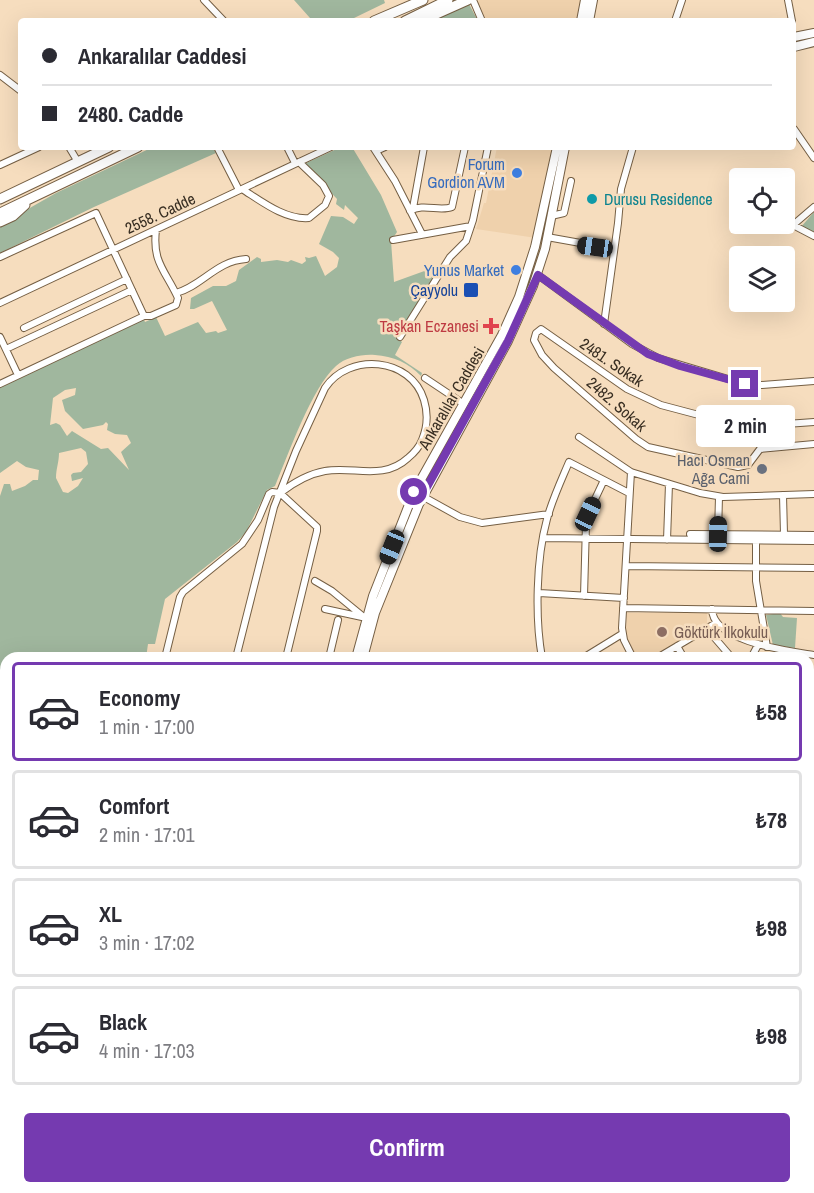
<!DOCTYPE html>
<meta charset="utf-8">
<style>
:root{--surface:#fff;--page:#f2f2f3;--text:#2b2b33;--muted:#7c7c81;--line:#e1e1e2;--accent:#753ab0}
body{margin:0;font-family:"Archivo Narrow",sans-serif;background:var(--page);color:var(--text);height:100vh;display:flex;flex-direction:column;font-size:22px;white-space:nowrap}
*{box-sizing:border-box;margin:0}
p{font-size:20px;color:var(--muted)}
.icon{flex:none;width:33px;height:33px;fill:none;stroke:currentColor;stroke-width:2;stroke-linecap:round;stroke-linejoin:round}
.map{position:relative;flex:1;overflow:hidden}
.panel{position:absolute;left:0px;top:652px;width:814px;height:542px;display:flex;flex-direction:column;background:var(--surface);border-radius:18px 18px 0 0;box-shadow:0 6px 24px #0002}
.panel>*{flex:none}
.guide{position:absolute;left:18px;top:18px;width:778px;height:132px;border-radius:6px;box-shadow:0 6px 24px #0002;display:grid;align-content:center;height:132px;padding:0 24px;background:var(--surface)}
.tools{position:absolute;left:729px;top:168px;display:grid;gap:12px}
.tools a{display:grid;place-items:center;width:66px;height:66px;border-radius:6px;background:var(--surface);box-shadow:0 6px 24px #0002;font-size:30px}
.end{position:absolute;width:27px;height:27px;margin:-14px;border:8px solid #753ab0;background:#fff;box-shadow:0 0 0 3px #fff}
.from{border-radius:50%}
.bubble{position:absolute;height:42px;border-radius:6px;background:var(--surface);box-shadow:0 6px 24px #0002;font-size:20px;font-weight:700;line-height:42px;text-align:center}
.car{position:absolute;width:18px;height:36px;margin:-18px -9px;border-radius:8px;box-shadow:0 0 4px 2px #0007;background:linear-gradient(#222 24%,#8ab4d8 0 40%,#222 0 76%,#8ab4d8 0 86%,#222 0)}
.guide b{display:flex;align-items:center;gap:21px;height:57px;font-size:22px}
.guide b+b{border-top:2px solid var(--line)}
.guide i{width:15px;height:15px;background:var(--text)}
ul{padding:10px 0 0;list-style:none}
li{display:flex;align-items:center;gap:18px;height:99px;margin:0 12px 9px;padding:0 12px;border:3px solid var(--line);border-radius:6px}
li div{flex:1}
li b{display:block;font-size:22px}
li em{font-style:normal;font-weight:700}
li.active{border-color:var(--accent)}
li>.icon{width:54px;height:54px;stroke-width:1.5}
.primary-button{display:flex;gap:12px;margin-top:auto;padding:12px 24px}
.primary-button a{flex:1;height:69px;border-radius:6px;background:var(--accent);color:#fff;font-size:24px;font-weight:700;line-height:69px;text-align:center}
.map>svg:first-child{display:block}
.built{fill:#efd1ac}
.green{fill:#a0b79e;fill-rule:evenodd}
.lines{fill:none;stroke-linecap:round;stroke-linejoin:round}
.minor-casing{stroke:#755f44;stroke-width:8}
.major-casing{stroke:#755f44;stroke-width:10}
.highway-casing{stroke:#755f44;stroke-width:11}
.minor{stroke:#fff;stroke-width:6}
.major{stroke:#fff;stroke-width:8}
.highway{stroke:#fff;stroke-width:9}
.route{stroke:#753ab0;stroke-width:8}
.shop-dot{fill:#3f7fe0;stroke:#f6ddbe;stroke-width:2}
.culture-dot{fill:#0f9aa8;stroke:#f6ddbe;stroke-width:2}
.transit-dot{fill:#1a4fb4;stroke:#f6ddbe;stroke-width:2}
.health-dot{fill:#e0444e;stroke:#f6ddbe;stroke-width:2}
.worship-dot{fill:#6b7280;stroke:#f6ddbe;stroke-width:2}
.education-dot{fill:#8d6e63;stroke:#f6ddbe;stroke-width:2}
.labels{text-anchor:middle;stroke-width:5;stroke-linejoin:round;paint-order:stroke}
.shop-label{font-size:16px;fill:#366cbe;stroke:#f6ddbe;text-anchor:end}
.culture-label{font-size:16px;fill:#0d838f;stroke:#f6ddbe;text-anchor:start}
.street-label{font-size:16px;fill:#382e22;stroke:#f6ddbe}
.transit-label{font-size:16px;fill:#164399;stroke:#f6ddbe;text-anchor:end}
.health-label{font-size:16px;fill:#be3a42;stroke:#f6ddbe;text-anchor:end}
.worship-label{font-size:16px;fill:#5b616d;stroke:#f6ddbe;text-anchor:end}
.education-label{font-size:16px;fill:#785e54;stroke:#f6ddbe;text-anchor:start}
</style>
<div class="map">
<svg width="814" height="1193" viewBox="0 0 814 1193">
<rect width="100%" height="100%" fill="#f6ddbe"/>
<path class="built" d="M479,0H582L578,21H484L477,4Z
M497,147H552L551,151L554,152L536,238L476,229L484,203H486Z
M627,613H707V626L655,657L635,655L626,639Z
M814,948V1022L808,1021L809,972Z"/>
<path class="green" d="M294,0H384L385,3L352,19L310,18Z
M469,4L478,21H430Z
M153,147H212L216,153L94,207L0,253V225L56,193Z
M341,147H352L381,195L397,232L391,241L394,282L441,265L397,338L402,342L395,355L422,373L421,376C409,363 393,356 375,355C362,354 346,357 336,366C312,387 288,455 275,486L267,490L246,532L237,542L165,599L155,644H148L146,658H6V791L0,786V496L4,484H10L12,491L25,486L33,480H38L39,470L26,467L17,461L0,473V387L143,318L145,322L156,317L165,336L198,322L206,333L216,331L218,333L227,330L212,301L194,309H190L191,298L213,286H226L236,281L239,270L257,257L261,259V262L277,260L288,262L291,260L302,264L306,261L305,257L309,258L316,256L325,276L337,267L339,258L333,252L319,244L331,216L343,217L354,224L358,218L345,205L344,210L336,204L337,199L304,164ZM76,388L75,395L62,400L65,411L83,429L103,425L106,422L108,424L107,430L115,434L127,435L131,443L121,452L129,470L108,448L101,449L72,431L67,436L60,425L56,423L50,425L53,398L65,390ZM81,448L86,452L88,464L81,472L73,473L71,475L72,481L83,478L78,486L68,493L63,492L56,478C56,469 59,462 59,453Z
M814,212V234L801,227Z
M780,613L783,617L797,618L795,648L773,645L766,615Z
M808,812L814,813V894L813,898L809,900Z
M6,985V1138L0,1142V989Z
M808,1086H814V1130L809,1110Z
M20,1188H101L102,1193H21Z
M447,1188H479L478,1193H446Z"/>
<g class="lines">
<g class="minor-casing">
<path id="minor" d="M204,0L224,21
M473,0L482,21
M788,0L792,21
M675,21L682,0
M0,75L21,91
M794,129L814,158
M69,147L78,162
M217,147L239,190
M287,147L295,163
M373,147L395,181L422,234
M376,151L385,147
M0,165L39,147
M242,189C261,201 285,220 309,218L325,205L329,196L323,185L299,162
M814,207L793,225L814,236
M413,208L424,147
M410,211C423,203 440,212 452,207L465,147
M551,216L564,213L571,181
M547,237L614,249
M393,240L471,226
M0,257L96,213L144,316
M538,275L632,344L658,358L745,384L762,385L814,381
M176,293C202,286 216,261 246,259
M0,303L331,147
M604,324L618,223L621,189L633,147
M24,328L127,279
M0,337L18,375
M400,337L450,257L466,241L473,220L488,147
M6,349L132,290
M425,378L464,404
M0,384L144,316H151L176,305L178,298C166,271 152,263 156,230
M814,422L744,427L661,405L627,389L541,329L536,333L534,340L542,355L554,368L636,439L648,447L738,467L748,465L760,449L814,444
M579,437L631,472L700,493L723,497L814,494
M631,472L622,628L624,640L633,658
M783,495L784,534
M422,496L460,517L482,523L549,514
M690,534L814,535
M718,534L719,497
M543,538L814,541
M667,540L669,484
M756,540V581L767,647
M626,566L814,568
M315,581L332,591L365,618
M539,593L624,598
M584,596L586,524L588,514L604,480
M623,608L814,611
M325,609L362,617
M712,609C712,642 790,651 814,655
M707,629L732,658
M677,646L684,658
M165,658L180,597L183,592L242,544L258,520L269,494L272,492L280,493L317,527V531L286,658
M236,658L274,507L296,451L325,388C349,352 411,357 424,400C428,413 427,428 422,440C419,448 414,453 408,458C383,481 354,466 325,471C308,474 293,483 280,493
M329,658L338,620
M542,658C535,618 536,559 547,519C552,500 561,481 569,462L629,493
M583,658L622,634
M657,658L716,623
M751,658L758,645
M808,737L814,738
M808,764L814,765
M0,798L6,803
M0,822L6,827
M0,850L6,855
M0,873L6,878
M0,902L6,907
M808,906L814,908
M808,939L814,915
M0,972L6,982
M808,1024L814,1025
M808,1083H814
M808,1137L814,1135
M808,1142L810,1141L812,1146H814
M808,1176L814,1178
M808,1186L814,1187
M14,1188L15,1193
M136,1188L141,1193
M257,1188L259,1193
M280,1188L282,1193
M300,1188L302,1193
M354,1188L355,1193
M377,1188L378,1193
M562,1188L566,1193
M600,1188V1193
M640,1188L641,1193
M213,1193L223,1188
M443,1193V1188
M516,1193V1188"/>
</g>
<g class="major-casing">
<path id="major" d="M581,21L585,0
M589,21L593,0
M794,37L814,33
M794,47L814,42
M356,658L373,596L414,492L502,335L519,297L535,247L557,147
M363,658L375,613L419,504L508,341L533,286L545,249L565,147
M0,930L6,940
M0,950L6,960
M0,1148L6,1144
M0,1157L6,1153
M107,1188L108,1193
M118,1188L119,1193"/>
</g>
<g class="highway-casing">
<path id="highway" d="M374,21L423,0
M405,21L448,0
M421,21L468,0
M0,199L109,147
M0,213L138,147
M0,222L13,216L25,205"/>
</g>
<use href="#minor" class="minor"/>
<use href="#major" class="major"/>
<use href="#highway" class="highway"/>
</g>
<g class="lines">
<path class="route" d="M414,492L422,496L508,341L538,275L648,354L680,366L745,384"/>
</g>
<g class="shop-dot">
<circle cx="517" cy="173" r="6"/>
<circle cx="516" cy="270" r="6"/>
</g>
<circle class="culture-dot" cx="592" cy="199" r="6"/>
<rect class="transit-dot" x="463" y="282" width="16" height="16" rx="3"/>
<path class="health-dot" d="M488 317h6v6h6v6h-6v6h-6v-6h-6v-6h6z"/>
<circle class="worship-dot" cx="762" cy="469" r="6"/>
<circle class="education-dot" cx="662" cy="632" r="6"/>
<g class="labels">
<g class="shop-label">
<text x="505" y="170">Forum<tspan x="505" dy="18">Gordion AVM</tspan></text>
<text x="504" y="276">Yunus Market</text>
</g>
<g class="culture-label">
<text x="604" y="205">Durusu Residence</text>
</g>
<g class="street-label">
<text transform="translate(160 213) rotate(-25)" y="6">2558. Cadde</text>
<text transform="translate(612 362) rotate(34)" y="6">2481. Sokak</text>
<text transform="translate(451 398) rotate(-60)" y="6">Ankaralılar Caddesi</text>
<text transform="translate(617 404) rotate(41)" y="6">2482. Sokak</text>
</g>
<g class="transit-label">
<text x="458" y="296">Çayyolu</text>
</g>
<g class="health-label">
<text x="479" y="332">Taşkan Eczanesi</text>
</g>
<g class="worship-label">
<text x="750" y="466">Hacı Osman<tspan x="750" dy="18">Ağa Cami</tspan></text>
</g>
<g class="education-label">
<text x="674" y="638">Göktürk İlkokulu</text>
</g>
</g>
</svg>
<div class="tools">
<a><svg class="icon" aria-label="locate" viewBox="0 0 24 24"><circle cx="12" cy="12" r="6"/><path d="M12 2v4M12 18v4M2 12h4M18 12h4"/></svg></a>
<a><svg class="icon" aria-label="layers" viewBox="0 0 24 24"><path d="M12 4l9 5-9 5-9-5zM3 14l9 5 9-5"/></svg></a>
</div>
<i class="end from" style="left:414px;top:492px"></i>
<i class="end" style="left:745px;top:384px"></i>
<div class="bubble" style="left:696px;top:405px;width:99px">2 min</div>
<i class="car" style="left:595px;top:247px;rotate:278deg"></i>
<i class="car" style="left:588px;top:514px;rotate:25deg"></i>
<i class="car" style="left:718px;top:534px;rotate:1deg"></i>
<i class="car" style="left:392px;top:547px;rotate:202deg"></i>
<div class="guide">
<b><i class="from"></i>Ankaralılar Caddesi</b>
<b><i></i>2480. Cadde</b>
</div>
<section class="panel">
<ul>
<li class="active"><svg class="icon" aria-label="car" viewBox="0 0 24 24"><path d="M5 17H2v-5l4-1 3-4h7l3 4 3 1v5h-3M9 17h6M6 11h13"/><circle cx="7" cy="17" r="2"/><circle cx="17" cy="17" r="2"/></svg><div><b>Economy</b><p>1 min · 17:00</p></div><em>₺58</em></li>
<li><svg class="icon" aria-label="car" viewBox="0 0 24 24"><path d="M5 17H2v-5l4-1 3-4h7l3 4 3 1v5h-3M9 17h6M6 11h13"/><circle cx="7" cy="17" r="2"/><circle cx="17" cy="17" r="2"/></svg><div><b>Comfort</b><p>2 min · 17:01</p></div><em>₺78</em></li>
<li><svg class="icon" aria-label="car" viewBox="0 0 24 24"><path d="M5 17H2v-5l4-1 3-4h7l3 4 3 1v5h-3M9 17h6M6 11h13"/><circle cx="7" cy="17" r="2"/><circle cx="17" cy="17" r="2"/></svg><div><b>XL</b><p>3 min · 17:02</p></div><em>₺98</em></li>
<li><svg class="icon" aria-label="car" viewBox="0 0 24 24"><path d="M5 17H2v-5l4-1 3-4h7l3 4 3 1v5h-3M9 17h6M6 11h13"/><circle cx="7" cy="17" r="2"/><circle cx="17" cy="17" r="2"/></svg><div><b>Black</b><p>4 min · 17:03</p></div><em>₺98</em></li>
</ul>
<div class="primary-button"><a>Confirm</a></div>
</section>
</div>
